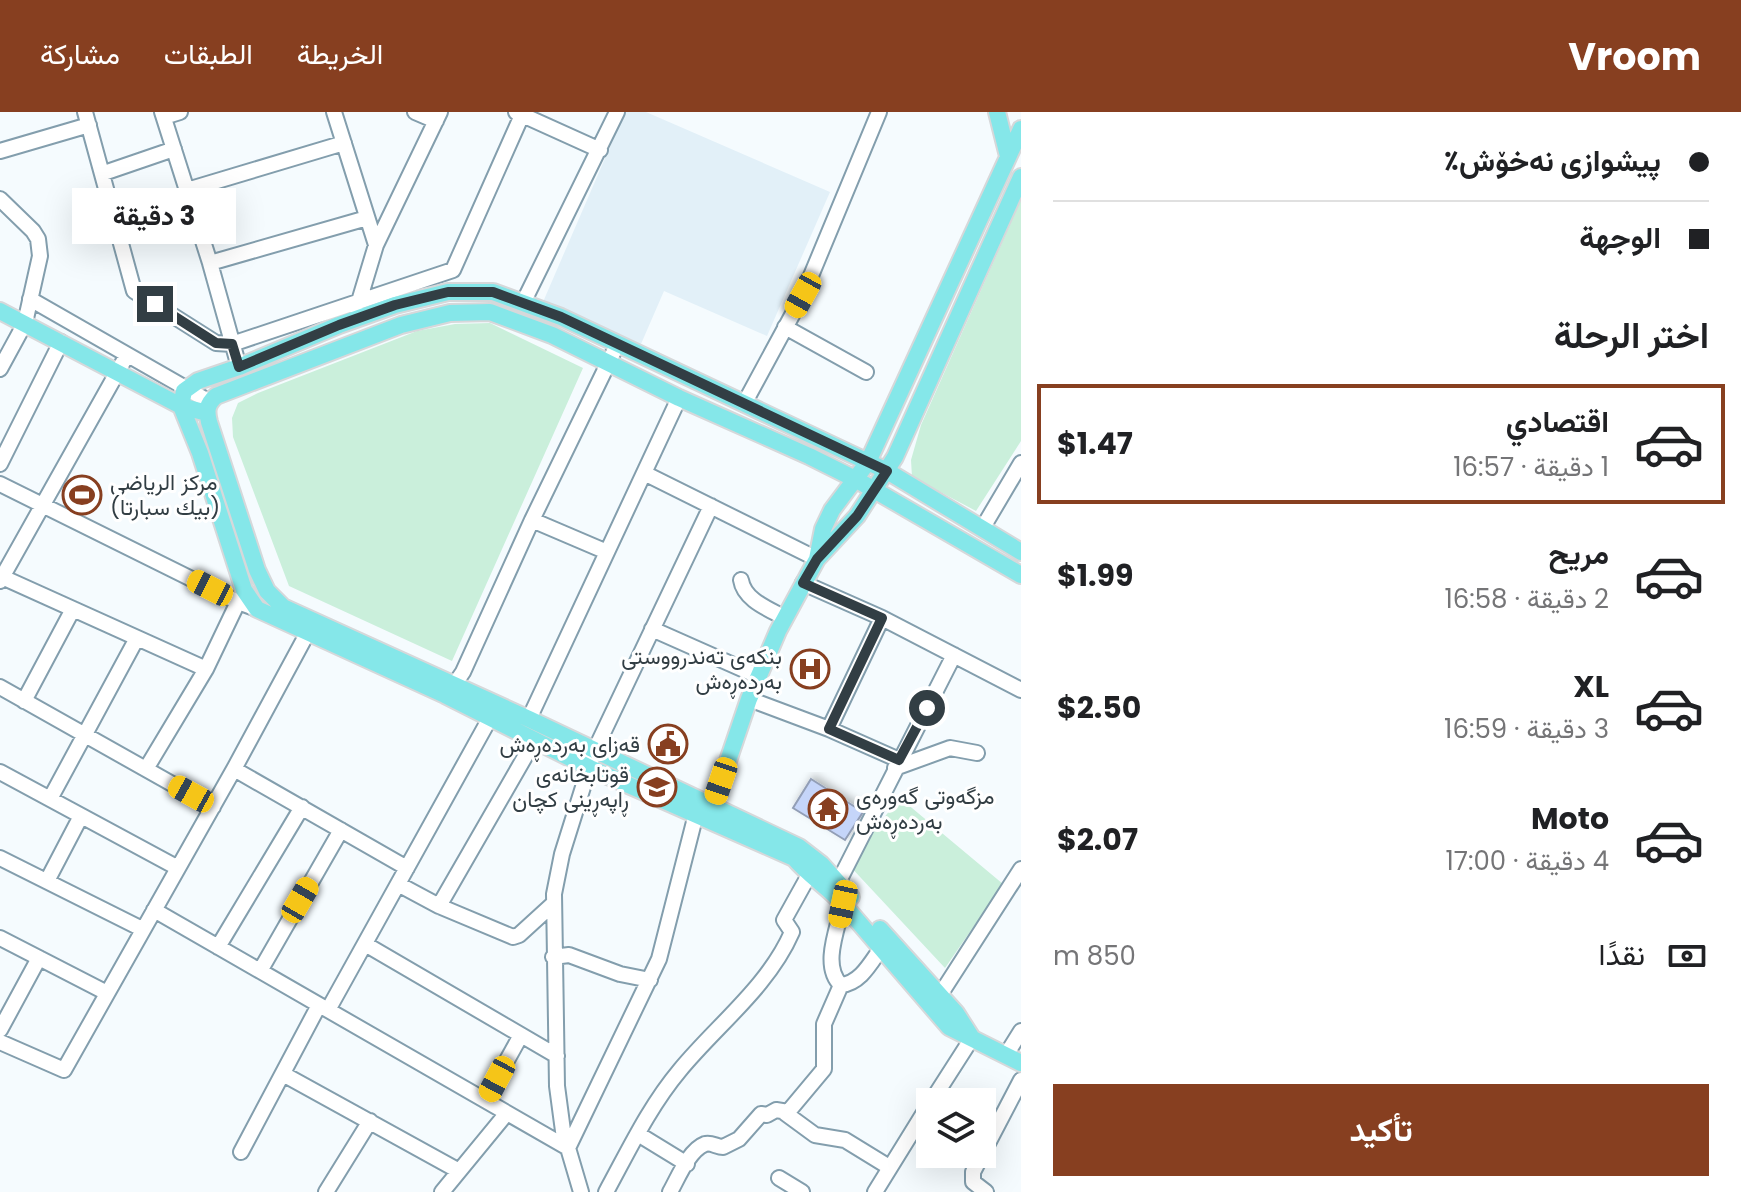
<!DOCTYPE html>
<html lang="ar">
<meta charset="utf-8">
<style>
:root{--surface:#fff;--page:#f2f2f2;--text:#202124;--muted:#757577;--line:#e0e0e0;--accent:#873f20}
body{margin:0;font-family:Poppins,Vazirmatn,sans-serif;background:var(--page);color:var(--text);direction:rtl;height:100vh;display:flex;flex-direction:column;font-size:30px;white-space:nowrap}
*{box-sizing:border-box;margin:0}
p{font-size:26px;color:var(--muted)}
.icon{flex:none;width:44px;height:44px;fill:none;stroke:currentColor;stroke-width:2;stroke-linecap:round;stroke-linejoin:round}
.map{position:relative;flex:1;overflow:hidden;direction:ltr}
.panel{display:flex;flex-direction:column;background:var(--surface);width:720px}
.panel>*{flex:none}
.banner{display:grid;align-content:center;height:176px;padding:0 32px;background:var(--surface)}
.fabs{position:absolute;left:916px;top:976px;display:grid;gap:16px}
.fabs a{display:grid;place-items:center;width:80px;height:80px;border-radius:0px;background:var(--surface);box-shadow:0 8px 32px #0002;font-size:40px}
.end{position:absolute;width:36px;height:36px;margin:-18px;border:10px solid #323e44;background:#fff;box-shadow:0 0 0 4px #fff}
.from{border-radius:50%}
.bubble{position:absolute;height:56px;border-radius:0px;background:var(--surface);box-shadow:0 8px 32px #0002;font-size:26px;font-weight:700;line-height:56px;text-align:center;direction:rtl}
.car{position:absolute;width:24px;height:48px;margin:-24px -12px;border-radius:10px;box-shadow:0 0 6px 2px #0007;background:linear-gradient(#f5c518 24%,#345 0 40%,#f5c518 0 76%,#345 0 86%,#f5c518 0)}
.banner b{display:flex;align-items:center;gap:28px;height:76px;font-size:30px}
.banner b+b{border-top:2px solid var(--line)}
.banner i{width:20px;height:20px;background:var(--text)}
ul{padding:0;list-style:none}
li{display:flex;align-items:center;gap:24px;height:120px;margin:0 16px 12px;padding:0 16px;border:4px solid transparent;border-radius:0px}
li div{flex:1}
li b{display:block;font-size:30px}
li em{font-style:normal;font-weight:700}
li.active{border-color:var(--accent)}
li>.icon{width:72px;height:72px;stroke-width:1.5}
h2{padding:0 32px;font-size:36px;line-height:96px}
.pay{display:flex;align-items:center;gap:20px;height:88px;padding:0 32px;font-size:30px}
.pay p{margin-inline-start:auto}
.primary-button{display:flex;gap:16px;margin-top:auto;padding:16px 32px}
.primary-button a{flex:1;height:92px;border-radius:0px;background:var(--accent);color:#fff;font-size:32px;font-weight:700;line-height:92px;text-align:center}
header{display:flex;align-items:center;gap:48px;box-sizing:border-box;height:112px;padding:0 40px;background:var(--accent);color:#fff}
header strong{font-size:38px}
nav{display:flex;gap:44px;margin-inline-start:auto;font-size:28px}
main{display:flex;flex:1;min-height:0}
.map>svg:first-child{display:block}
.built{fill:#e2f0f8}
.green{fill:#caefdb}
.building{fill:#c5d5f9;stroke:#929eb6;stroke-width:2;filter:url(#shadow)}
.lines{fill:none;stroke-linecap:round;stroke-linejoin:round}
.minor-casing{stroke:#839ead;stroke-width:18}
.major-casing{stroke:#d6d8da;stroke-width:20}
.minor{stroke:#fff;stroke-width:14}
.major{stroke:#85e7e9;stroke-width:16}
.route{stroke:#323e44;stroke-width:10}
.labels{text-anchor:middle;stroke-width:6;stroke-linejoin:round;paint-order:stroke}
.poi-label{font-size:22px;fill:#323e44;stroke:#fff;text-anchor:end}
</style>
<header>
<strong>Vroom</strong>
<nav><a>الخريطة</a><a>الطبقات</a><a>مشاركة</a></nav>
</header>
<main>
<section class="panel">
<div class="banner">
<b><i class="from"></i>پیشوازی نەخۆش٪</b>
<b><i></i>الوجهة</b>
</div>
<h2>اختر الرحلة</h2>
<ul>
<li class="active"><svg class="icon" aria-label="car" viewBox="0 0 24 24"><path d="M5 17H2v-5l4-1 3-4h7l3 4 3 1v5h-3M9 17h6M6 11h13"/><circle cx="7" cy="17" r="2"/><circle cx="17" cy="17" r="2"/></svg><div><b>اقتصادي</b><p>1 دقيقة · 16:57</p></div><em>$1.47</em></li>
<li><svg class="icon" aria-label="car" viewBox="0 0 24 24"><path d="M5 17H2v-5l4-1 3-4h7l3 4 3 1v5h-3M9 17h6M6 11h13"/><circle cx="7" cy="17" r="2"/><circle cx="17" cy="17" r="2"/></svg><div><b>مريح</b><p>2 دقيقة · 16:58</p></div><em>$1.99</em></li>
<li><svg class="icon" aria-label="car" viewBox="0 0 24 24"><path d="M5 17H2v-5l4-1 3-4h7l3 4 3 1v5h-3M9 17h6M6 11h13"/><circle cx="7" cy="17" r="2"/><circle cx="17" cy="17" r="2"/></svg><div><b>XL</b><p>3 دقيقة · 16:59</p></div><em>$2.50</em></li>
<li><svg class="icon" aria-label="car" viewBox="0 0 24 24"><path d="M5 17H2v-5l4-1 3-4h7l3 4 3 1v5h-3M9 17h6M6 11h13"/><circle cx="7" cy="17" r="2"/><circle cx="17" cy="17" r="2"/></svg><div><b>Moto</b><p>4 دقيقة · 17:00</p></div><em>$2.07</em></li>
</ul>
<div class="pay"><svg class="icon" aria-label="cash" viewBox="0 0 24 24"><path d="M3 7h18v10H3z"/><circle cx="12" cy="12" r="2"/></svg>نقدًا<p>850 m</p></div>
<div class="primary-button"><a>تأكيد</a></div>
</section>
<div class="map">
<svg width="1021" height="1080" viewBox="0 0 1021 1080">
<defs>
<filter id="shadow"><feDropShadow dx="3.5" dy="-3.5" stdDeviation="4" flood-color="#0004"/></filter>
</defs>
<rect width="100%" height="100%" fill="#f5fbfe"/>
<path class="built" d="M625,0H646L830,80L767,224L664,179L641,232L543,190Z"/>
<path class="green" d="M1021,88V329L976,399L912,365L911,348L921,313Z
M490,211L583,256L452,549L289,474L233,325L232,306L238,291L258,281L417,219L455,212Z
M900,686L1003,772L945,856L847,751Z"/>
<path class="building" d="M811,667L863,700L845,728L793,696Z"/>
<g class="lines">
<g class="minor-casing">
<path id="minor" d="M85,0L134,179L216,231L232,232L453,158L522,3
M162,0L210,151L239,255
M334,0L376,133L357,196
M415,0L436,9
M516,0L600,38
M164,5L180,0
M0,39L89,13
M104,61L174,37
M187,78L344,31
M0,87L33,119L38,127L40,144L25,211L0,257
M376,133L440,0
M210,151L367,106
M30,187L210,290
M524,189L617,0
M785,215L866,260
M744,292L803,183L879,0
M0,352L61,230
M644,361L817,447
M0,372L238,490L257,497
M532,408L607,440
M982,417L1021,351
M2,465L206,557
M741,468C744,488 769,497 785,506
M0,469L127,243
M803,471L882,506L1021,578
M652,517L758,564
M454,573L463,560L532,408L617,233
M0,575L213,695
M749,587L829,617L899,648
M24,589L73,497
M529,607L679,286
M829,617L882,506
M895,656L950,636L977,641
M146,657L206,557L238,490
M234,657L407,756
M0,660L178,756
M50,687L137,526
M0,746L142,817
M47,769L81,704
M838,771L954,543
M398,772L439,794L513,825L519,823L553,792
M439,794L534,629
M154,798L568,1036L659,847L696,702
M0,826L107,881
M365,832L557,944
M218,835L302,695
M553,845L569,843L620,862L650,868
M260,859L341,718
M841,873C821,854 838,816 843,792
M841,873C861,871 871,850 882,835
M940,883L1021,757
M328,898L490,606
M0,918L39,846
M0,930L64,958L234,657L308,520
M1006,943L1021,919
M283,962L459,1059
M485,988L521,923
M931,990L972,926
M785,1001L815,1023L845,1028L889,1055
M638,1022L687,1052
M241,1040L319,893
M779,1066L802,1080
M326,1080L370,1009
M442,1080L507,1001
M581,1080L563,1019L557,974L554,782L562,742L594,640L711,394
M606,1080C629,1038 649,995 680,958C717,913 768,875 792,820L784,808L809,763
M670,1080C678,1066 689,1038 705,1032C711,1030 717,1035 723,1035L739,1027L761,1002L767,1003L776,998L788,1000L824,957V912L841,873
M875,1080L930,991
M986,1080L973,1070V1060L1021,968"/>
</g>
<g class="major-casing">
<path id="major" d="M997,0L1008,44
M0,199L181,294L207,301
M1021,440L887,359L561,205L493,180H448L395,193L339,213L239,255L198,269L184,279L181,294L200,341L244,478L257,497L445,583L590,656L794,746C809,764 828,775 843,792L949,915L1021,951
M817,447L823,417L832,398L868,350L1021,17
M712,696L749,587L778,519L817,447L857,404L895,345L1021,65
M851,785L821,752L799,735L529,607L283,495L267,479L257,458L209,310C206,298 207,292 216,284L401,213L450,201L490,200L552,223L679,286L809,344L857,368L1021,463
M880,817L956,901L972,926"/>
</g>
<use href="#minor" class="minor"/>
<use href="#major" class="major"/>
</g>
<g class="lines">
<path class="route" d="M155,192L216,231L232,232L239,255L339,213L395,193L448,180H493L561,205L887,359L857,404L817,447L803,471L882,506L829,617L899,648L927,596"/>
</g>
<defs>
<g id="stadium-ring" transform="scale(2)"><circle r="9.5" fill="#fff" stroke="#873f20" stroke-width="1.5"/><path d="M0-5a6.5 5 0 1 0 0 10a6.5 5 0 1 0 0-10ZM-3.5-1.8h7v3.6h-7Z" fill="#873f20"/></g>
<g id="hospital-ring" transform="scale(2)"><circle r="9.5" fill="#fff" stroke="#873f20" stroke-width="1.5"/><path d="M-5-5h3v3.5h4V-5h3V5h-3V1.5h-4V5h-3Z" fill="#873f20"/></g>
<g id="civic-ring" transform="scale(2)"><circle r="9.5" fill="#fff" stroke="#873f20" stroke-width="1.5"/><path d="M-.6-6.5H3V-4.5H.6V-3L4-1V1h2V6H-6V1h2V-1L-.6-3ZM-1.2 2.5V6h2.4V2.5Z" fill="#873f20"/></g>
<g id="school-ring" transform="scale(2)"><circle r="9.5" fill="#fff" stroke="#873f20" stroke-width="1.5"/><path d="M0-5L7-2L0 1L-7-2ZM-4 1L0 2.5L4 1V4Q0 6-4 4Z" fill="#873f20"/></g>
<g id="temple-ring" transform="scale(2)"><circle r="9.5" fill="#fff" stroke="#873f20" stroke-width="1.5"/><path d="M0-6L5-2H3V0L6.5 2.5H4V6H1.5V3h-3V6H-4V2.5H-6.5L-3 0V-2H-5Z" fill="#873f20"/></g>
</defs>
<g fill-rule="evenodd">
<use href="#stadium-ring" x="82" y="383"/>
<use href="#hospital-ring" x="810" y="557"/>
<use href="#civic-ring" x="668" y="632"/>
<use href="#school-ring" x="657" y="675"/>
<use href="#temple-ring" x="828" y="697"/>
</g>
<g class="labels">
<g class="poi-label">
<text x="110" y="378" text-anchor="start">مركز الرياضي<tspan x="110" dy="25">(بيك سبارتا)</tspan></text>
<text x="782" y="552">بنکەی تەندرووستی<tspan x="782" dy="25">بەردەڕەش</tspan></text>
<text x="640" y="640">قەزای بەردەڕەش</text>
<text x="629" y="670">قوتابخانەی<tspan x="629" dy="25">ڕاپەڕینی کچان</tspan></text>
<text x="856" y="692" text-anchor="start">مزگەوتی گەورەی<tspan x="856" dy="25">بەردەڕەش</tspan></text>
</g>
</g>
</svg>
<div class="fabs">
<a><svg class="icon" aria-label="layers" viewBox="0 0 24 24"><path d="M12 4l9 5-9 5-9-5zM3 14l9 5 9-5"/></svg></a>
</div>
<i class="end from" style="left:927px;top:596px"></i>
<i class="end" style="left:155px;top:192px"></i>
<div class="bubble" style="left:72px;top:76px;width:164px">3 دقيقة</div>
<i class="car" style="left:803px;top:183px;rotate:209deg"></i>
<i class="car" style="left:210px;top:476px;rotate:297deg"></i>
<i class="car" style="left:721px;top:669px;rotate:199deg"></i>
<i class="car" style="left:191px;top:682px;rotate:299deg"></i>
<i class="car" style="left:300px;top:788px;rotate:30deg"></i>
<i class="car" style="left:843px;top:792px;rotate:192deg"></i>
<i class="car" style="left:497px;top:967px;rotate:208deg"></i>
</div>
</main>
